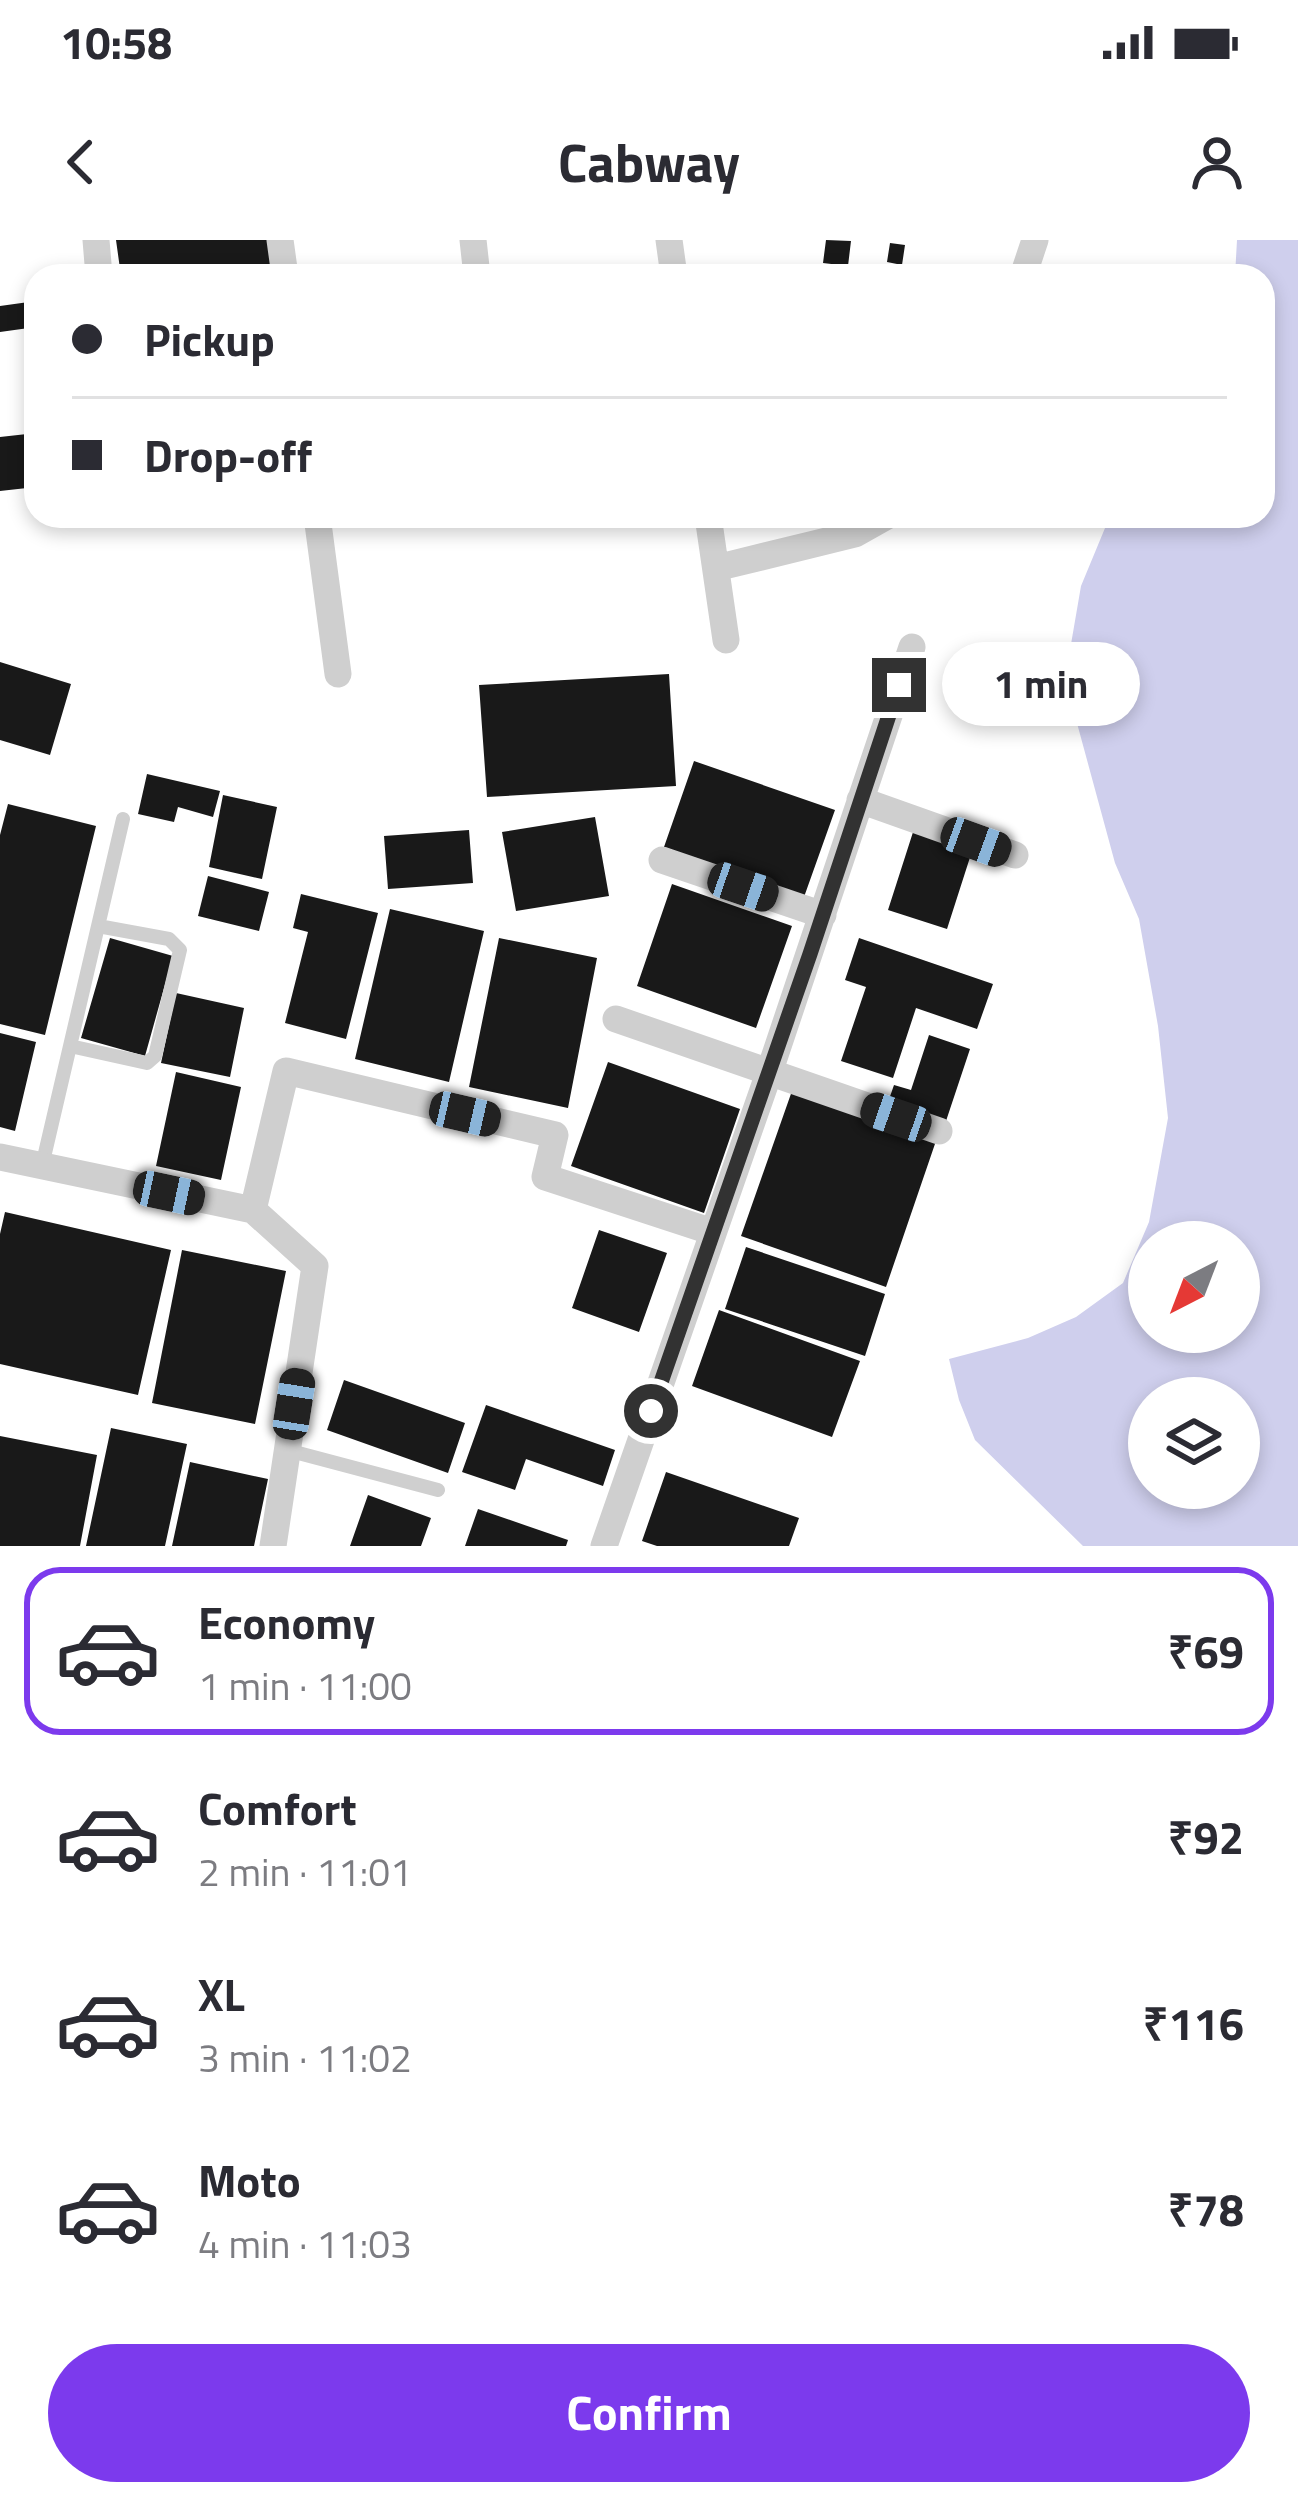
<!DOCTYPE html>
<meta charset="utf-8">
<style>
:root{--surface:#fff;--page:#f2f2f3;--text:#2b2b33;--muted:#7c7c81;--line:#e1e1e2;--accent:#7c3aed}
body{margin:0;font-family:"Titillium Web",sans-serif;background:var(--page);color:var(--text);height:100vh;display:flex;flex-direction:column;font-size:45px;white-space:nowrap}
*{box-sizing:border-box;margin:0}
p{font-size:39px;color:var(--muted)}
.icon{flex:none;width:66px;height:66px;fill:none;stroke:currentColor;stroke-width:2;stroke-linecap:round;stroke-linejoin:round}
.map{position:relative;height:1306px;overflow:hidden}
.details{display:flex;flex-direction:column;background:var(--surface);flex:1}
.details>*{flex:none}
.hud{position:absolute;left:24px;top:24px;width:1251px;height:264px;border-radius:36px;box-shadow:0 6px 18px #0003;display:grid;align-content:center;height:264px;padding:0 48px;background:var(--surface)}
.needle{width:78px;rotate:222deg}
.controls{position:absolute;left:1128px;top:981px;display:grid;gap:24px}
.controls a{display:grid;place-items:center;width:132px;height:132px;border-radius:50%;background:var(--surface);box-shadow:0 6px 18px #0003;font-size:60px}
.end{position:absolute;width:54px;height:54px;margin:-27px;border:15px solid #323232;background:#fff;box-shadow:0 0 0 6px #fff}
.from{border-radius:50%}
.bubble{position:absolute;height:84px;border-radius:42px;background:var(--surface);box-shadow:0 6px 18px #0003;font-size:39px;font-weight:700;line-height:84px;text-align:center}
.car{position:absolute;width:36px;height:72px;margin:-36px -18px;border-radius:15px;box-shadow:0 0 9px 3px #0007;background:linear-gradient(#222 24%,#8ab4d8 0 40%,#222 0 76%,#8ab4d8 0 86%,#222 0)}
.hud b{display:flex;align-items:center;gap:42px;height:114px;font-size:45px}
.hud b+b{border-top:3px solid var(--line)}
.hud i{width:30px;height:30px;background:var(--text)}
ul{padding:21px 0 0;list-style:none}
li{display:flex;align-items:center;gap:36px;height:168px;margin:0 24px 18px;padding:0 24px;border:6px solid transparent;border-radius:36px}
li div{flex:1}
li b{display:block;font-size:45px}
li em{font-style:normal;font-weight:700}
li.active{border-color:var(--accent)}
li>.icon{width:108px;height:108px;stroke-width:1.5}
.cta{display:flex;gap:24px;margin-top:auto;padding:24px 48px}
.cta a{flex:1;height:138px;border-radius:72px;background:var(--accent);color:#fff;font-size:48px;font-weight:700;line-height:138px;text-align:center}
.status{display:flex;justify-content:space-between;align-items:center;height:84px;padding:0 60px;background:var(--surface);direction:ltr}
.status svg{height:33px;fill:currentColor}
header{display:flex;justify-content:space-between;align-items:center;height:156px;padding:0 48px;background:var(--surface);font-size:54px;font-weight:700}
.map>svg:first-child{display:block}
.water{fill:#cfcfed;fill-rule:evenodd}
.building{fill:#191919}
.lines{fill:none;stroke-linecap:round;stroke-linejoin:round}
.lane{stroke:#cfcfcf;stroke-width:14}
.street{stroke:#cfcfcf;stroke-width:27}
.route{stroke:#323232;stroke-width:15}
</style>
<div class="status"><b>10:58</b><svg viewBox="0 0 49 12"><path d="M0 12V9h3v3zM5 12V6h3v6zM10 12V3h3v9zM15 12V0h3v12zM26 1h20v11H26zM47 4h2v5h-2z"/></svg></div>
<header><svg class="icon" aria-label="back" viewBox="0 0 24 24"><path d="M15 5l-7 7 7 7"/></svg>Cabway<svg class="icon" aria-label="person" viewBox="0 0 24 24"><circle cx="12" cy="8" r="4"/><path d="M4 21q1-7 8-7t8 7"/></svg></header>
<div class="map">
<svg width="1298" height="1306" viewBox="0 0 1298 1306">
<rect width="100%" height="100%" fill="#fff"/>
<path class="water" d="M1237,0H1298V1306H1083L975,1200L959,1160L949,1119L1028,1098L1076,1077L1123,1043L1149,982L1168,878L1158,786L1139,679L1115,623L1065,439L1081,346L1110,276H1263V36H1235ZM1149,1002H1239V1092H1149ZM1149,1158H1239V1248H1149Z"/>
<path class="building" d="M116,0H268L273,36H121Z
M826,0L851,1L848,26L823,23Z
M890,3L905,5L902,25L887,22Z
M36,61V87L0,92V66Z
M36,193V247L0,251V197Z
M0,422L71,444L50,515L0,500Z
M669,434L676,546L487,557L479,445Z
M694,521L835,570L804,657L664,607Z
M147,534L220,551L213,577L178,567L174,582L138,574Z
M223,555L277,567L262,639L209,627Z
M8,564L96,586L45,795L0,784V595Z
M595,577L609,656L516,671L502,592Z
M914,589L973,608L947,689L888,670Z
M469,590L473,643L388,649L384,596Z
M208,636L269,652L259,691L198,676Z
M672,644L792,686L756,788L637,746Z
M301,654L378,673L346,799L285,783L308,692L293,688Z
M390,669L484,691L449,842L355,819Z
M110,698L173,716L145,816L81,798Z
M499,698L597,718L568,868L469,847Z
M859,698L993,744L977,789L916,768L893,838L841,821L866,747L845,740Z
M176,753L244,768L230,837L161,823Z
M0,793L36,802L15,891L0,887Z
M929,795L970,809L944,887L886,868L894,845L911,850Z
M608,822L740,869L704,973L571,926Z
M176,832L241,847L221,940L156,926Z
M793,848L937,898L886,1047L741,996Z
M5,972L171,1010L138,1155L0,1124V994Z
M599,990L667,1013L639,1092L572,1068Z
M746,1007L885,1054L865,1116L725,1069Z
M182,1010L286,1031L255,1184L152,1163Z
M719,1070L860,1121L832,1197L692,1146Z
M344,1140L465,1183L448,1233L327,1190Z
M486,1165L615,1210L603,1246L526,1219L515,1250L462,1232Z
M111,1188L187,1204L165,1306H86Z
M0,1196L97,1215L80,1306H0Z
M190,1222L268,1239L254,1306H172Z
M666,1232L799,1278L789,1306H657L642,1301Z
M368,1255L431,1278L421,1306H350Z
M478,1269L568,1300L566,1306H465Z"/>
<g class="lines">
<path class="lane" d="M70,806L147,823L155,816L180,710L169,699L98,686
M42,926L123,579
M287,1210L438,1250"/>
<path class="street" d="M96,0L99,36
M280,0L285,36
M473,0L477,36
M669,0L674,36
M1023,36L1035,0
M317,276L338,434
M708,276L726,400
M716,328L855,294L887,276
M860,560L1015,615
M662,620L823,675
M616,779L939,891
M0,917L253,970L315,1026L273,1306
M253,970L286,831L555,895L545,937L713,992
M604,1306L769,833L912,407"/>
</g>
<g class="lines">
<path class="route" d="M651,1171L810,714L899,445"/>
</g>
</svg>
<div class="controls">
<a><svg class="needle" viewBox="-14 -14 28 28"><path d="M0-13l5 13h-10z" fill="#e53935"/><path d="M0 13l5-13h-10z" fill="#7c7c81"/></svg></a>
<a><svg class="icon" aria-label="layers" viewBox="0 0 24 24"><path d="M12 4l9 5-9 5-9-5zM3 14l9 5 9-5"/></svg></a>
</div>
<i class="end from" style="left:651px;top:1171px"></i>
<i class="end" style="left:899px;top:445px"></i>
<div class="bubble" style="left:942px;top:402px;width:198px">1 min</div>
<i class="car" style="left:976px;top:602px;rotate:110deg"></i>
<i class="car" style="left:743px;top:647px;rotate:109deg"></i>
<i class="car" style="left:465px;top:874px;rotate:103deg"></i>
<i class="car" style="left:896px;top:877px;rotate:289deg"></i>
<i class="car" style="left:169px;top:953px;rotate:102deg"></i>
<i class="car" style="left:294px;top:1164px;rotate:9deg"></i>
<div class="hud">
<b><i class="from"></i>Pickup</b>
<b><i></i>Drop-off</b>
</div>
</div>
<section class="details">
<ul>
<li class="active"><svg class="icon" aria-label="car" viewBox="0 0 24 24"><path d="M5 17H2v-5l4-1 3-4h7l3 4 3 1v5h-3M9 17h6M6 11h13"/><circle cx="7" cy="17" r="2"/><circle cx="17" cy="17" r="2"/></svg><div><b>Economy</b><p>1 min · 11:00</p></div><em>₹69</em></li>
<li><svg class="icon" aria-label="car" viewBox="0 0 24 24"><path d="M5 17H2v-5l4-1 3-4h7l3 4 3 1v5h-3M9 17h6M6 11h13"/><circle cx="7" cy="17" r="2"/><circle cx="17" cy="17" r="2"/></svg><div><b>Comfort</b><p>2 min · 11:01</p></div><em>₹92</em></li>
<li><svg class="icon" aria-label="car" viewBox="0 0 24 24"><path d="M5 17H2v-5l4-1 3-4h7l3 4 3 1v5h-3M9 17h6M6 11h13"/><circle cx="7" cy="17" r="2"/><circle cx="17" cy="17" r="2"/></svg><div><b>XL</b><p>3 min · 11:02</p></div><em>₹116</em></li>
<li><svg class="icon" aria-label="car" viewBox="0 0 24 24"><path d="M5 17H2v-5l4-1 3-4h7l3 4 3 1v5h-3M9 17h6M6 11h13"/><circle cx="7" cy="17" r="2"/><circle cx="17" cy="17" r="2"/></svg><div><b>Moto</b><p>4 min · 11:03</p></div><em>₹78</em></li>
</ul>
<div class="cta"><a>Confirm</a></div>
</section>
